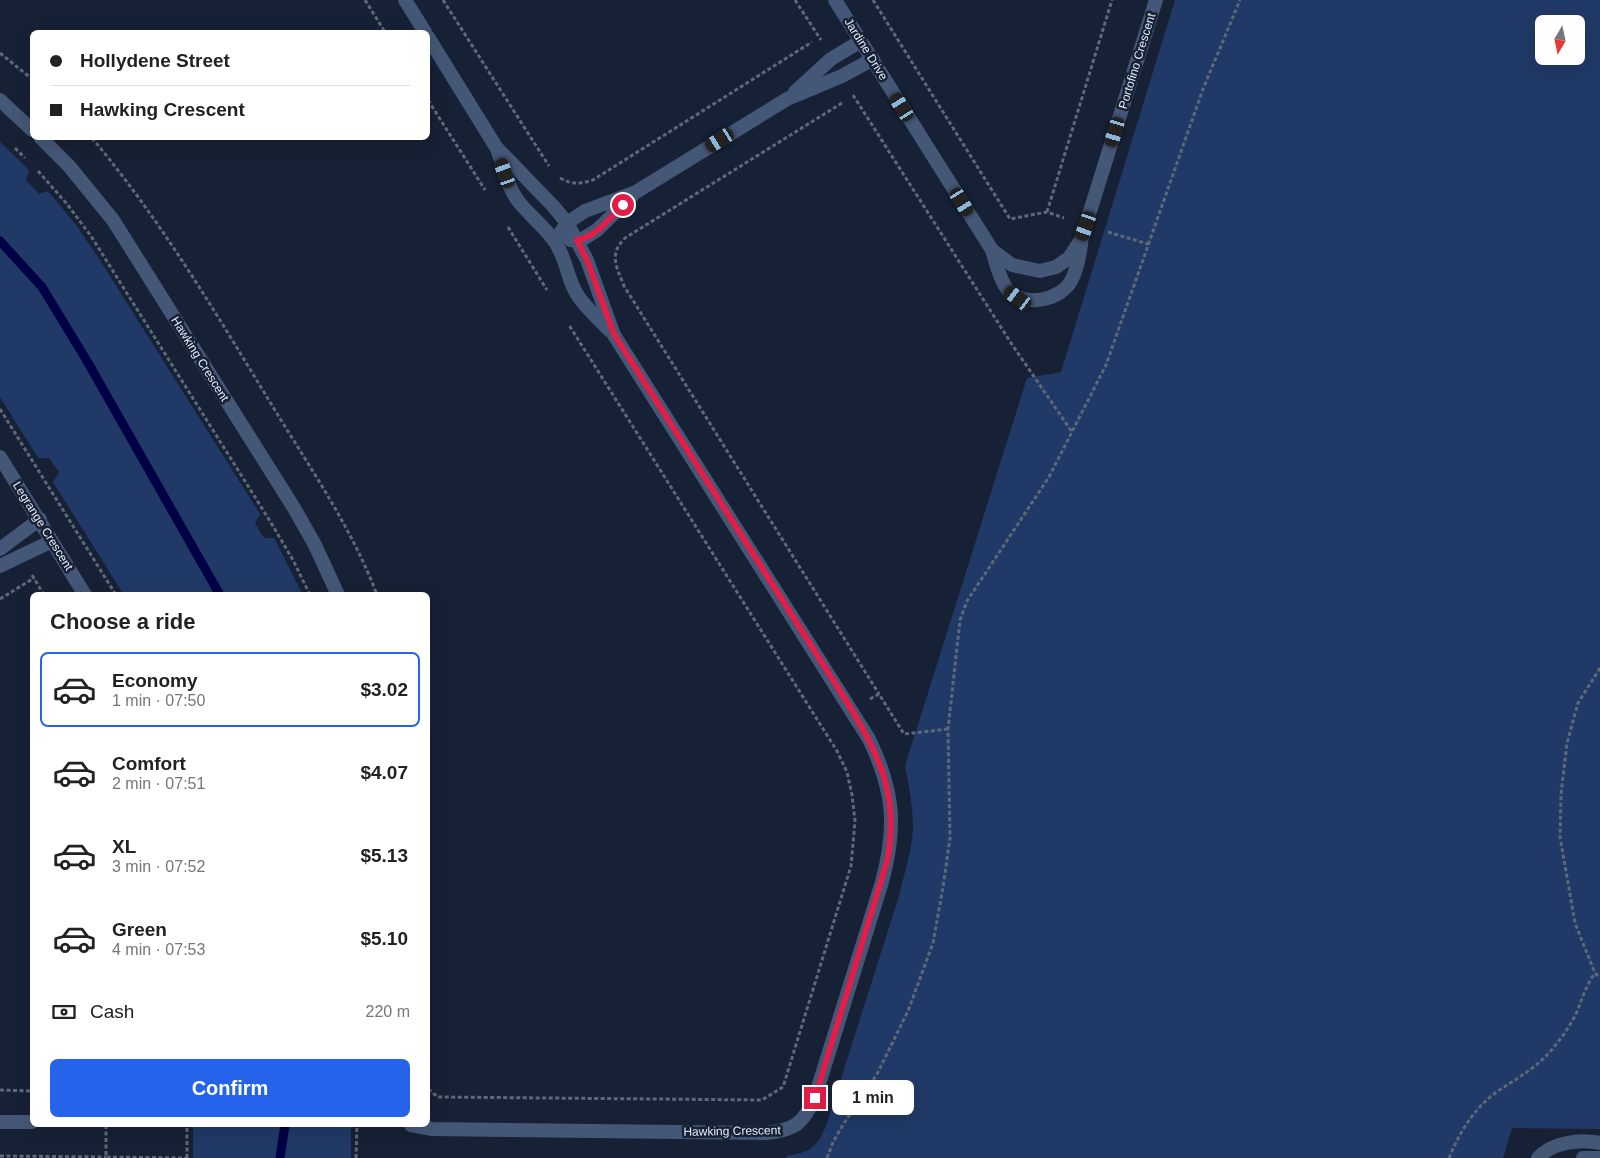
<!DOCTYPE html>
<meta charset="utf-8">
<style>
:root{--surface:#fff;--page:#f2f2f2;--text:#222;--muted:#767676;--line:#e0e0e0;--accent:#2563eb}
body{margin:0;font-family:Arial,sans-serif;background:var(--page);color:var(--text);height:100vh;display:flex;flex-direction:column;font-size:19px;white-space:nowrap}
*{box-sizing:border-box;margin:0}
p{font-size:16px;color:var(--muted)}
.icon{flex:none;width:28px;height:28px;fill:none;stroke:currentColor;stroke-width:2;stroke-linecap:round;stroke-linejoin:round}
.map{position:relative;flex:1;overflow:hidden}
.panel{position:absolute;left:30px;top:592px;width:400px;height:535px;display:flex;flex-direction:column;background:var(--surface);border-radius:8px;box-shadow:0 5px 20px #0002}
.panel>*{flex:none}
.guide{position:absolute;left:30px;top:30px;width:400px;height:110px;border-radius:8px;box-shadow:0 5px 20px #0002;display:grid;align-content:center;height:110px;padding:0 20px;background:var(--surface)}
.needle{width:32px;rotate:189deg}
.buttons{position:absolute;left:1535px;top:15px;display:grid;gap:10px}
.buttons a{display:grid;place-items:center;width:50px;height:50px;border-radius:8px;background:var(--surface);box-shadow:0 5px 20px #0002;font-size:25px}
.end{position:absolute;width:22px;height:22px;margin:-11px;border:6px solid #e11d48;background:#fff;box-shadow:0 0 0 2px #fff}
.from{border-radius:50%}
.bubble{position:absolute;height:35px;border-radius:8px;background:var(--surface);box-shadow:0 5px 20px #0002;font-size:16px;font-weight:700;line-height:35px;text-align:center}
.car{position:absolute;width:15px;height:30px;margin:-15px -8px;border-radius:6px;box-shadow:0 0 4px 1px #0007;background:linear-gradient(#222 24%,#8ab4d8 0 40%,#222 0 76%,#8ab4d8 0 86%,#222 0)}
.guide b{display:flex;align-items:center;gap:18px;height:48px;font-size:19px}
.guide b+b{border-top:1px solid var(--line)}
.guide i{width:12px;height:12px;background:var(--text)}
ul{padding:0;list-style:none}
li{display:flex;align-items:center;gap:15px;height:75px;margin:0 10px 8px;padding:0 10px;border:2px solid transparent;border-radius:8px}
li div{flex:1}
li b{display:block;font-size:19px}
li em{font-style:normal;font-weight:700}
li.current{border-color:var(--accent)}
li>.icon{width:45px;height:45px;stroke-width:1.5}
h2{padding:0 20px;font-size:22px;line-height:60px}
.pay{display:flex;align-items:center;gap:12px;height:55px;padding:0 20px;font-size:19px}
.pay p{margin-inline-start:auto}
.action{display:flex;gap:10px;margin-top:auto;padding:10px 20px}
.action a{flex:1;height:58px;border-radius:8px;background:var(--accent);color:#fff;font-size:20px;font-weight:700;line-height:58px;text-align:center}
.map>svg:first-child{display:block}
.green{fill:#203966;fill-rule:evenodd}
.lines{fill:none;stroke-linecap:round;stroke-linejoin:round}
.stream{stroke:#000047;stroke-width:9}
.path{stroke:#5e6879;stroke-width:3;stroke-dasharray:4 2.5;stroke-linecap:butt}
.minor{stroke:#455777;stroke-width:14}
.route{stroke:#e11d48;stroke-width:6}
.labels{text-anchor:middle;stroke-width:5;stroke-linejoin:round;paint-order:stroke}
.street-label{font-size:12px;fill:#e3ebf8;stroke:#172135}
</style>
<div class="map">
<svg width="1600" height="1158" viewBox="0 0 1600 1158">
<rect width="100%" height="100%" fill="#172135"/>
<path class="green" d="M1175,0H1600V1129L1512,1128L1503,1158H786L787,1156C811,1152 818,1147 827,1123L899,896C904,874 912,851 913,828C913,807 909,786 905,766L1027,378L1061,372ZM1544,24H1576V56H1544Z
M0,142L29,170L26,180L39,194L48,191L76,225L98,257L260,514L255,523L264,538H274L303,595H124L53,482L59,472L49,458H38L0,397Z
M193,1125H351V1158H193Z"/>
<g class="lines">
<path class="stream" d="M0,241L42,287L87,361L220,595
M280,1158L285,1125"/>
<path class="path" d="M365,0L385,32
M443,0L549,166
M795,0L821,40
M873,0L1010,219L1047,212L1064,218
M0,53L32,79
M853,95L1011,343L1072,432
M428,100L485,190
M842,103L625,238C608,255 617,267 624,286L879,694
M92,138C161,220 217,315 273,407C310,468 352,528 377,595
M15,148L25,158
M38,171L67,204L91,236L270,521L293,560L310,595
M560,178C572,185 581,184 593,180L812,42
M1047,212L1112,0
M508,227L547,290
M1108,232L1148,244
M0,409L116,595
M32,575L44,595
M0,599L34,578
M1600,668L1578,703L1567,743L1561,794L1560,837L1575,923L1595,973L1600,978
M870,699L879,694L904,734L948,729
M428,1089L438,1097L762,1100L783,1087L851,866L855,821L852,795L847,772L837,751L569,325
M0,1090L32,1091
M106,1125V1157L187,1158
M0,1156L106,1157
M187,1158V1125
M356,1158L357,1125
M827,1158L833,1142L844,1123L877,1074L908,1011L933,943L943,887L950,838L948,729L960,620L967,601L1049,477L1106,365L1203,89L1240,0
M1449,1158C1460,1131 1476,1105 1501,1089C1516,1079 1532,1070 1545,1057C1557,1045 1568,1029 1576,1014C1582,1000 1586,985 1595,973"/>
<path class="minor" d="M405,0L425,32
M835,0L992,250C996,263 999,278 1007,289C1022,308 1060,301 1071,281C1078,268 1080,252 1082,237L1156,0
M795,92L831,59L861,41
M0,100L32,130
M41,138L69,166L113,220L294,508L315,545L338,595
M498,152C504,169 508,188 519,202C530,216 545,227 555,242C567,259 567,280 578,296C586,308 599,319 609,330
M570,240L583,239L597,230L632,196
M555,241L567,223L585,211L636,192L787,99L842,76L873,59
M992,250L1012,265L1040,271L1056,267L1069,258L1079,243
M0,457L85,595
M0,549L40,519
M0,566L52,541
M0,1122H32
M411,1125L432,1129L766,1133C795,1130 803,1124 815,1097L882,882C897,826 894,791 869,739L614,335L587,260L567,223L554,207L496,147L428,37
M1538,1158C1552,1142 1580,1139 1600,1143
M1583,1158H1599"/>
</g>
<g class="lines">
<path class="route" d="M623,205C611,217 595,238 577,240L587,260L614,334L852,710C882,762 898,796 888,858L815,1098"/>
</g>
<g class="labels">
<g class="street-label">
<text transform="translate(866 49) rotate(58)" y="4">Jardine Drive</text>
<text transform="translate(1137 61) rotate(-73)" y="4">Portofino Crescent</text>
<text transform="translate(200 359) rotate(58)" y="4">Hawking Crescent</text>
<text transform="translate(43 526) rotate(58)" y="4">Legrange Crescent</text>
<text transform="translate(732 1131) rotate(-1)" y="4">Hawking Crescent</text>
</g>
</g>
</svg>
<div class="buttons">
<a><svg class="needle" viewBox="-14 -14 28 28"><path d="M0-13l5 13h-10z" fill="#e53935"/><path d="M0 13l5-13h-10z" fill="#767676"/></svg></a>
</div>
<i class="end from" style="left:623px;top:205px"></i>
<i class="end" style="left:815px;top:1098px"></i>
<div class="bubble" style="left:832px;top:1080px;width:82px">1 min</div>
<i class="car" style="left:902px;top:107px;rotate:328deg"></i>
<i class="car" style="left:1115px;top:132px;rotate:197deg"></i>
<i class="car" style="left:720px;top:140px;rotate:238deg"></i>
<i class="car" style="left:505px;top:173px;rotate:341deg"></i>
<i class="car" style="left:962px;top:202px;rotate:148deg"></i>
<i class="car" style="left:1086px;top:226px;rotate:199deg"></i>
<i class="car" style="left:1018px;top:298px;rotate:307deg"></i>
<div class="guide">
<b><i class="from"></i>Hollydene Street</b>
<b><i></i>Hawking Crescent</b>
</div>
<section class="panel">
<h2>Choose a ride</h2>
<ul>
<li class="current"><svg class="icon" aria-label="car" viewBox="0 0 24 24"><path d="M5 17H2v-5l4-1 3-4h7l3 4 3 1v5h-3M9 17h6M6 11h13"/><circle cx="7" cy="17" r="2"/><circle cx="17" cy="17" r="2"/></svg><div><b>Economy</b><p>1 min · 07:50</p></div><em>$3.02</em></li>
<li><svg class="icon" aria-label="car" viewBox="0 0 24 24"><path d="M5 17H2v-5l4-1 3-4h7l3 4 3 1v5h-3M9 17h6M6 11h13"/><circle cx="7" cy="17" r="2"/><circle cx="17" cy="17" r="2"/></svg><div><b>Comfort</b><p>2 min · 07:51</p></div><em>$4.07</em></li>
<li><svg class="icon" aria-label="car" viewBox="0 0 24 24"><path d="M5 17H2v-5l4-1 3-4h7l3 4 3 1v5h-3M9 17h6M6 11h13"/><circle cx="7" cy="17" r="2"/><circle cx="17" cy="17" r="2"/></svg><div><b>XL</b><p>3 min · 07:52</p></div><em>$5.13</em></li>
<li><svg class="icon" aria-label="car" viewBox="0 0 24 24"><path d="M5 17H2v-5l4-1 3-4h7l3 4 3 1v5h-3M9 17h6M6 11h13"/><circle cx="7" cy="17" r="2"/><circle cx="17" cy="17" r="2"/></svg><div><b>Green</b><p>4 min · 07:53</p></div><em>$5.10</em></li>
</ul>
<div class="pay"><svg class="icon" aria-label="cash" viewBox="0 0 24 24"><path d="M3 7h18v10H3z"/><circle cx="12" cy="12" r="2"/></svg>Cash<p>220 m</p></div>
<div class="action"><a>Confirm</a></div>
</section>
</div>
